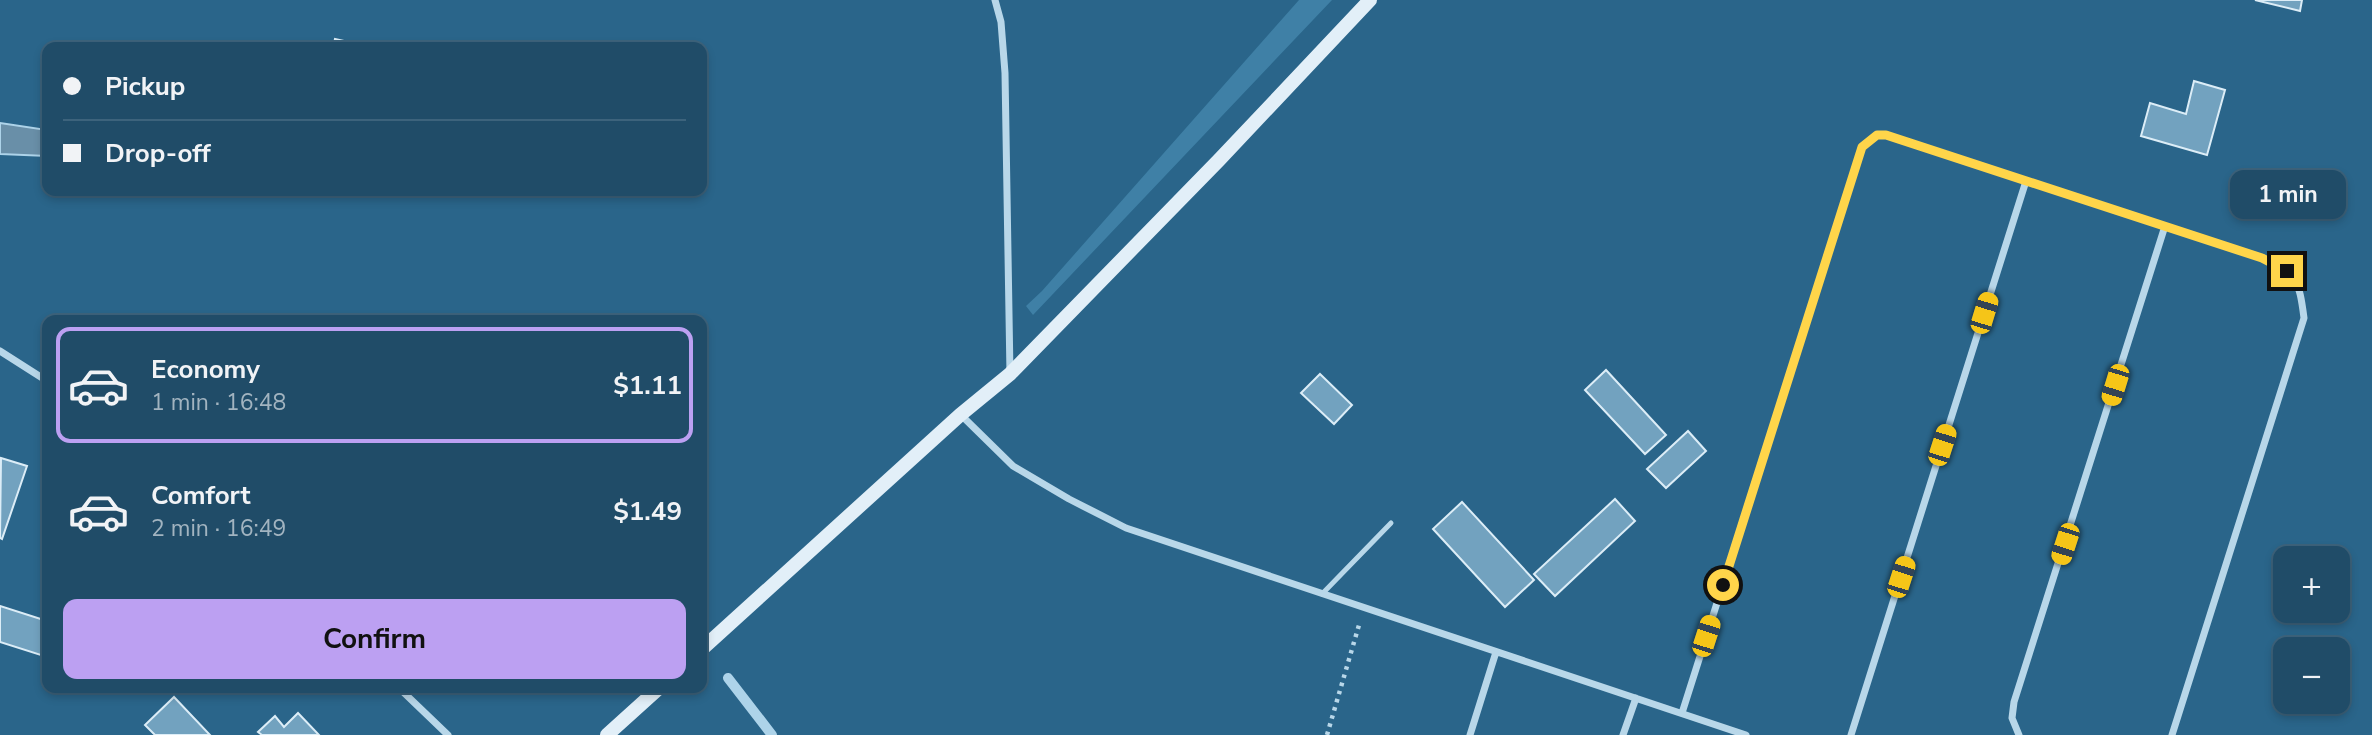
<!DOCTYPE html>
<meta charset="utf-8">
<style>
:root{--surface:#204c68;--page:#2d5671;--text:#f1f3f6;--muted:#a2b4c0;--line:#3d637c;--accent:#bca0f2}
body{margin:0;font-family:"Nunito Sans",sans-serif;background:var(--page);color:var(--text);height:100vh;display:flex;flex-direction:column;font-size:26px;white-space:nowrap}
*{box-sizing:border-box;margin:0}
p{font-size:23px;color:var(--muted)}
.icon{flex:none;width:38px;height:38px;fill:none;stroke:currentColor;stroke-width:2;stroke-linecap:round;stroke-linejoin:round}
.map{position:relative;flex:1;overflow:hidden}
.details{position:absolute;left:42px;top:315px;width:665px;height:378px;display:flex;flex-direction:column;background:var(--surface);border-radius:14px;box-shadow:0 4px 10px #0003,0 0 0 2px var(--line)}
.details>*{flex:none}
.banner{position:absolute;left:42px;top:42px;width:665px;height:154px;border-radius:14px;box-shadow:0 4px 10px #0003,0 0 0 2px var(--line);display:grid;align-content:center;height:154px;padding:0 21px;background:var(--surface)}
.buttons{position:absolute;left:2273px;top:546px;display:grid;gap:14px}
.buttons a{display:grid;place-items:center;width:77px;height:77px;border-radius:14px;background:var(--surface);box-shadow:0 4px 10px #0003,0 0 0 2px var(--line);font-size:35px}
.end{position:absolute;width:32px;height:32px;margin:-16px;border:9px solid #ffd54a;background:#111;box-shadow:0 0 0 4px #111}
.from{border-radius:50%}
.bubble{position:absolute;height:49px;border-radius:14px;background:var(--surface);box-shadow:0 4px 10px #0003,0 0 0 2px var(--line);font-size:23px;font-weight:700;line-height:49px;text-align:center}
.car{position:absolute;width:21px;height:42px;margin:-21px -10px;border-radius:9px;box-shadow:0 0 5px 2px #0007;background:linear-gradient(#f5c518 24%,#345 0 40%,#f5c518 0 76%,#345 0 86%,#f5c518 0)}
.banner b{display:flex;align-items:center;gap:24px;height:66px;font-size:26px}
.banner b+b{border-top:2px solid var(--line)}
.banner i{width:18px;height:18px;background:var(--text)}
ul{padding:12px 0 0;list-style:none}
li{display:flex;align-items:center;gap:21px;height:116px;margin:0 14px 10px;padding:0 7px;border:4px solid transparent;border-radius:14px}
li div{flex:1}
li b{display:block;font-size:26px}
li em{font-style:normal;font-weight:700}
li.selected{border-color:var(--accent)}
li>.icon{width:63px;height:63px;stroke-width:1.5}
.action{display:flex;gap:14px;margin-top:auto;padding:14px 21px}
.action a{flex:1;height:80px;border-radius:14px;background:var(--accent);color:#111;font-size:28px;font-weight:700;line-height:80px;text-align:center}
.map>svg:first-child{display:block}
.green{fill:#3f80a6}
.water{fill:#698fa8;stroke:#add3e9;stroke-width:2}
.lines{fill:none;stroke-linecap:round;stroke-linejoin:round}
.stream{stroke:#add3e9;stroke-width:10}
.building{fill:#72a2bf;stroke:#dcedf7;stroke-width:2}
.path{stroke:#b8d7e9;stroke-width:4.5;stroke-dasharray:3.5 5;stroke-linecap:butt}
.lane{stroke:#b8d7e9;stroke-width:5}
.street{stroke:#b8d7e9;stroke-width:7}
.secondary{stroke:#e2eff8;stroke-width:14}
.route{stroke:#ffd54a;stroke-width:9}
</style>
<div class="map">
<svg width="2372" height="735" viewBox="0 0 2372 735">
<rect width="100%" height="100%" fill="#2a658a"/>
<path class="green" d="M1299,0H1332L1033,315L1026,306L1042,291Z"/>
<path class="water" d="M0,123L47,130V156L0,154Z"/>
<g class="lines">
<path class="stream" d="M728,678L772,735"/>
</g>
<path class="building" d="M2255,0H2302L2300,11Z
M335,39L371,47H333Z
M2194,81L2225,90L2207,155L2141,136L2150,103L2186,114Z
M1606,370L1666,435L1645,454L1585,390Z
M1320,374L1352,405L1334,424L1301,393Z
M1688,431L1706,451L1666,488L1647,469Z
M1,458L27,466L2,539L0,538Z
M1615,499L1635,521L1555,596L1534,574Z
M1462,502L1534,580L1505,607L1433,529Z
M0,606L47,621V657L0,642Z
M174,697L210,735H155L145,725Z
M298,713L319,735H262L258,732L275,716L284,727Z"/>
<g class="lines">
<path class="path" d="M1327,735L1359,625"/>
<path class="lane" d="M1322,594L1391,523"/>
<path class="street" d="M995,0L1001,22L1005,73L1010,374
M0,351L47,381
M961,415L1013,466L1069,499L1126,528L1746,735
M399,688L448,735
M1682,713L1862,147L1877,135H1886L2262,258C2297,276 2299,279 2304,318L2172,735
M1470,735L1496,652
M1623,735L1636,698
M1851,735L2026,181
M2019,735L2012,718L2014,702L2165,226"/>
<path class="secondary" d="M702,649L960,415L1010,374L1219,160L1370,0
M607,735L659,688"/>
</g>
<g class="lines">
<path class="route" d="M1723,585L1862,147L1877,135H1886L2262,258L2287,271"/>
</g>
</svg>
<div class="buttons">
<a>+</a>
<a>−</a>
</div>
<i class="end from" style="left:1723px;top:585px"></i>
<i class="end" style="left:2287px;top:271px"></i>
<div class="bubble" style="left:2230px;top:170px;width:116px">1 min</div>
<i class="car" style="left:1984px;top:313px;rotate:17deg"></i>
<i class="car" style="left:2115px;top:385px;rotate:197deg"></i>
<i class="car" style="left:1942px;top:445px;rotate:18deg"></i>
<i class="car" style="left:2065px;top:544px;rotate:198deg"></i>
<i class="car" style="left:1901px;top:577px;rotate:18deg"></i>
<i class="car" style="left:1706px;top:636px;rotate:18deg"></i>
<div class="banner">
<b><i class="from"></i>Pickup</b>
<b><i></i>Drop-off</b>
</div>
<section class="details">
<ul>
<li class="selected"><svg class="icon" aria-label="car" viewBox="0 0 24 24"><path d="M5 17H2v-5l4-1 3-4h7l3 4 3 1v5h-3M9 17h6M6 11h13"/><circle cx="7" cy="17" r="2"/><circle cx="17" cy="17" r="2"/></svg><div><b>Economy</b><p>1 min · 16:48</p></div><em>$1.11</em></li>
<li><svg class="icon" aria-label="car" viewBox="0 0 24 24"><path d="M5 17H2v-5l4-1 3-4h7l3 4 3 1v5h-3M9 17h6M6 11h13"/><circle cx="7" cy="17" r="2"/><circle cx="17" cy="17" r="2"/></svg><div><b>Comfort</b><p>2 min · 16:49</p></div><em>$1.49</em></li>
</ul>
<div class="action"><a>Confirm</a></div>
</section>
</div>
